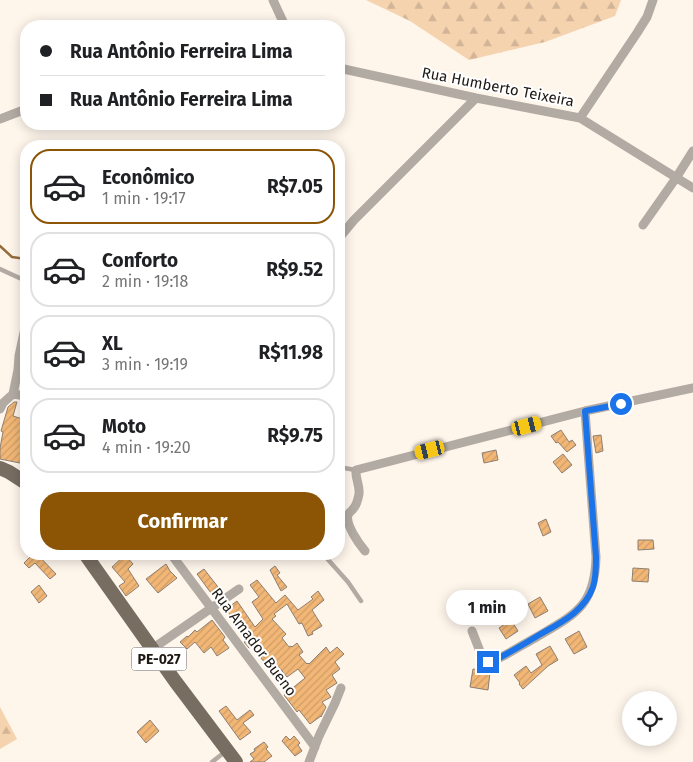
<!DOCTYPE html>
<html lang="pt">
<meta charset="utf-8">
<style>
:root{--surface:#fff;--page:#f6f6f6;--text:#202124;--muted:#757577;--line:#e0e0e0;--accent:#8b5505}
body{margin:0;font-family:"Fira Sans",sans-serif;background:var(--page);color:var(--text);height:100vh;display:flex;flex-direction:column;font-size:19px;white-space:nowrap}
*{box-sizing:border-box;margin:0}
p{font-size:16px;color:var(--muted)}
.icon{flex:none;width:28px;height:28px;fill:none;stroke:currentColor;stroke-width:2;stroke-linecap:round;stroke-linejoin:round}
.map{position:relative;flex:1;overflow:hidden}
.side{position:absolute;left:20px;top:140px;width:325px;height:420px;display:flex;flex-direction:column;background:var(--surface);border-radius:20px;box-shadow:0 2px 12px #0003}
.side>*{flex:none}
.hud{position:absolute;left:20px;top:20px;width:325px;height:110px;border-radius:20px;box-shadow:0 2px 12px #0003;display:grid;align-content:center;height:110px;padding:0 20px;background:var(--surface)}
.fabs{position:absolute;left:622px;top:691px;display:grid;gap:10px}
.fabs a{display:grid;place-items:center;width:55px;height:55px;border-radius:50%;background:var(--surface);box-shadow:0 2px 12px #0003;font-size:25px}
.end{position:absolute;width:22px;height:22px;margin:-11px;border:6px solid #1a73e8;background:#fff;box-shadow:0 0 0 2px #fff}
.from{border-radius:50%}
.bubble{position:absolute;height:35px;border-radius:18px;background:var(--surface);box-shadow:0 2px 12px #0003;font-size:16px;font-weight:700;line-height:35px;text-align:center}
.car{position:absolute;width:15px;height:30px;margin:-15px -8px;border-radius:6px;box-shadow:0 0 4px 1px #0007;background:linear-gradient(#f5c518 24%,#345 0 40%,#f5c518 0 76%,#345 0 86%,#f5c518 0)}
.hud b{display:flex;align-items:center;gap:18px;height:48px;font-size:19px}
.hud b+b{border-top:1px solid var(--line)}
.hud i{width:12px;height:12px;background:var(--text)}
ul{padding:9px 0 0;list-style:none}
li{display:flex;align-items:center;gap:15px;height:75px;margin:0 10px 8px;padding:0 10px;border:2px solid var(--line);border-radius:20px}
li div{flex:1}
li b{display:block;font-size:19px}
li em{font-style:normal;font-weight:700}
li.active{border-color:var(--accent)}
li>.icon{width:45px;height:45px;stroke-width:1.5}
.button{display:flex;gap:10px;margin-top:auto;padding:10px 20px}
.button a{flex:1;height:58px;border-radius:20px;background:var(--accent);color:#fff;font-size:20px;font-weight:700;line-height:58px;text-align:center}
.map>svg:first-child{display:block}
.forest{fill:url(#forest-firs)}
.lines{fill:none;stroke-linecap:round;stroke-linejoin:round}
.stream{stroke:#966c3e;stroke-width:2.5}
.building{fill:url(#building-hatch);stroke:#8d7f71}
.service{stroke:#b2aba4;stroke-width:4.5}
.minor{stroke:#b2aba4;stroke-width:9}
.primary{stroke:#786d61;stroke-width:14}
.route{stroke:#1a73e8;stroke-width:6}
.labels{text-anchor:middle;stroke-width:4;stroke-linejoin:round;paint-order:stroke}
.shield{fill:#fff;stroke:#625d5a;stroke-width:1}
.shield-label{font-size:14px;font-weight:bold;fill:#1e1813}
.street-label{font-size:15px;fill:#1e1813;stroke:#fff}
</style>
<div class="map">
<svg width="693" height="762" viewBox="0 0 693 762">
<defs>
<pattern id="forest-firs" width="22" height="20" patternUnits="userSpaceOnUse" patternTransform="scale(1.25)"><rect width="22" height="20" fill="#f6d3af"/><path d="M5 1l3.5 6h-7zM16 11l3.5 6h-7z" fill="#d2b496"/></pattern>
<pattern id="building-hatch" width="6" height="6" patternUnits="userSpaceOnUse" patternTransform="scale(1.25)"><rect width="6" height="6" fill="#f2b776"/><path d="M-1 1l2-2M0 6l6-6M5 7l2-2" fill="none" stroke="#cf9d65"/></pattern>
</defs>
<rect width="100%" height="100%" fill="#fef5eb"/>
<path class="forest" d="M366,0H621L615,16L545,42L469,60L410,21Z
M0,707L17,739L0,749Z"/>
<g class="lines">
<path class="stream" d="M0,246L12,257L26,259"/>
</g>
<path class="building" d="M14,402H17L13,416L26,420V458L25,464L0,459V448L3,432L1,431L8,407Z
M561,430L569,442L572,440L576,445L567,452L558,442L556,443L551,436Z
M601,435L603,451L596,453L593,436Z
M496,450L498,460L484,463L482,453Z
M563,454L572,465L562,473L553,462Z
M546,519L551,532L543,536L538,523Z
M638,540H653L654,549L638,550Z
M27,554H37L56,574L50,579L35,563L29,568L24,563L30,557Z
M125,555L133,564L128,569L139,586L126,596L119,586L125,582L112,567Z
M166,564L170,571L177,578L158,593L146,579Z
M275,566L280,573L277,575L287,587L281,591L270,570Z
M633,568L649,569L648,582L632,581Z
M204,569L218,587L211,593L197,574Z
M257,580L276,603L285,595L298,610L313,599L311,597L318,591L324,600L312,610L322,626L312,632L313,634L308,636L302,623L299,624L287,604L274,614L276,616L272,619L286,634L282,638L289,647L291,646L292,647L297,643L303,652L299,655L307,664L308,663L309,664L326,647L330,653L337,647L344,654L335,662L340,669L332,675L337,683L326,690L331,697L322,702L326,707L321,717V716L310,724L299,710L297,712L284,695L305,678L298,669L287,677L278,666L272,672L261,658L263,656L255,645L249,648L244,642L247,640L226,609L237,601L255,627L263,619L252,602L259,597L250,585Z
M39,585L47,596L39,603L31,592Z
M494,594L501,606L475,619L468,625L462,618L471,612L487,604L484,599Z
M540,597L548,611L535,618L528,604Z
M212,620L225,637L223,640L229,648L217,656L211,647L204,653L195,642L187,649L180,642L187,636L188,637L195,630L197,632Z
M511,620L518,631L506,639L499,628Z
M579,631L587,647L574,654L565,639Z
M550,646L558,660L548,666L523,689L519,684L520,683L514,675L526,666L531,673L542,665L536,654Z
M473,669L490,672L488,690L470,687Z
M226,706L237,720L250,710L254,715L243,723L251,732L240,740L219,711Z
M150,720L159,731L146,743L137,732Z
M286,736L290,740L294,736L300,743L298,745L302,751L295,756L282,741Z
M264,742L268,747L266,749L272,756L264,762H250L254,759L250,754L255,751L254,749Z"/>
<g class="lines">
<path class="service" d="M0,269L26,281
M339,463L344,468L356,470
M323,554L348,582L361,601
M212,762L226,751"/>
<path class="minor" d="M273,0L285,26
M339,68L476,98L580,118L693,188
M580,118L637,33L647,17L653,0
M0,119L26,109
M643,225L676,178L693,151
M339,238L354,220L476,98
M13,394L26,396
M0,409L3,403L13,394L18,370L19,356L26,323
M365,551C359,544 345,524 348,515C350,511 351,512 353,509C357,505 358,499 359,494C360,485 355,478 356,470L585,411L693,388
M171,554L315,747
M472,631L483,659L488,663L490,662C506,656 520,646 535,638C574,615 595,607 596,557L585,411
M152,649L239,589
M309,762L319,736L335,703L341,688"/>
<path class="primary" d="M0,468L9,472L26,483
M85,554L175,681L236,762"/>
</g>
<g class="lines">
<path class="route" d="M488,662H490L499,658C512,651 526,643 539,635C560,623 584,612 593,587C596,578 596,567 596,557L585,411L621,404"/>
</g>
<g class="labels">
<rect class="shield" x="131.5" y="647.5" width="55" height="23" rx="4"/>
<g class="shield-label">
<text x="159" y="664">PE-027</text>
</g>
<g class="street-label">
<text transform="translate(498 87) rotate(11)" y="5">Rua Humberto Teixeira</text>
<text transform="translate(254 642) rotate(53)" y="5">Rua Amador Bueno</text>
</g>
</g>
</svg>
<div class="fabs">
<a><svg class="icon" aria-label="locate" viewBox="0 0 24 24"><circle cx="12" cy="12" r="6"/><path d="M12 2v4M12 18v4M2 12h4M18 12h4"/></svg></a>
</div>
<i class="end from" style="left:621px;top:404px"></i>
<i class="end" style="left:488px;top:662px"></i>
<div class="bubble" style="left:446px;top:590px;width:82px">1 min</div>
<i class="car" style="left:527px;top:426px;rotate:76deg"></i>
<i class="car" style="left:430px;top:450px;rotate:256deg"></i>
<div class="hud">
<b><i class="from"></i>Rua Antônio Ferreira Lima</b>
<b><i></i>Rua Antônio Ferreira Lima</b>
</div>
<section class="side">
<ul>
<li class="active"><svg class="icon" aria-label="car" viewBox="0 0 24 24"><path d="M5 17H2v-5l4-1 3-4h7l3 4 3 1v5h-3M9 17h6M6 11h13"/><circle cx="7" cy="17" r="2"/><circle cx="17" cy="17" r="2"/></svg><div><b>Econômico</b><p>1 min · 19:17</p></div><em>R$7.05</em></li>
<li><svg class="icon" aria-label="car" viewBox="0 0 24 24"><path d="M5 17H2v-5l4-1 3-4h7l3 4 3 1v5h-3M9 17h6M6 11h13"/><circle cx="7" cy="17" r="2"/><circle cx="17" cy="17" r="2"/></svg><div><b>Conforto</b><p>2 min · 19:18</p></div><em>R$9.52</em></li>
<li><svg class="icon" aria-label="car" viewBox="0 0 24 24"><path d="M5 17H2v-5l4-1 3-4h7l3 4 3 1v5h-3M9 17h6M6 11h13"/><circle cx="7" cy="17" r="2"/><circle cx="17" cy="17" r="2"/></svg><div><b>XL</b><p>3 min · 19:19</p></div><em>R$11.98</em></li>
<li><svg class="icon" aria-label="car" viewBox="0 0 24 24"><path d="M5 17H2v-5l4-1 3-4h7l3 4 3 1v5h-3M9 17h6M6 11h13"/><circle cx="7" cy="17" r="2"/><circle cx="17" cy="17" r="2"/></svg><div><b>Moto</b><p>4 min · 19:20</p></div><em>R$9.75</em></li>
</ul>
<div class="button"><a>Confirmar</a></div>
</section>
</div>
